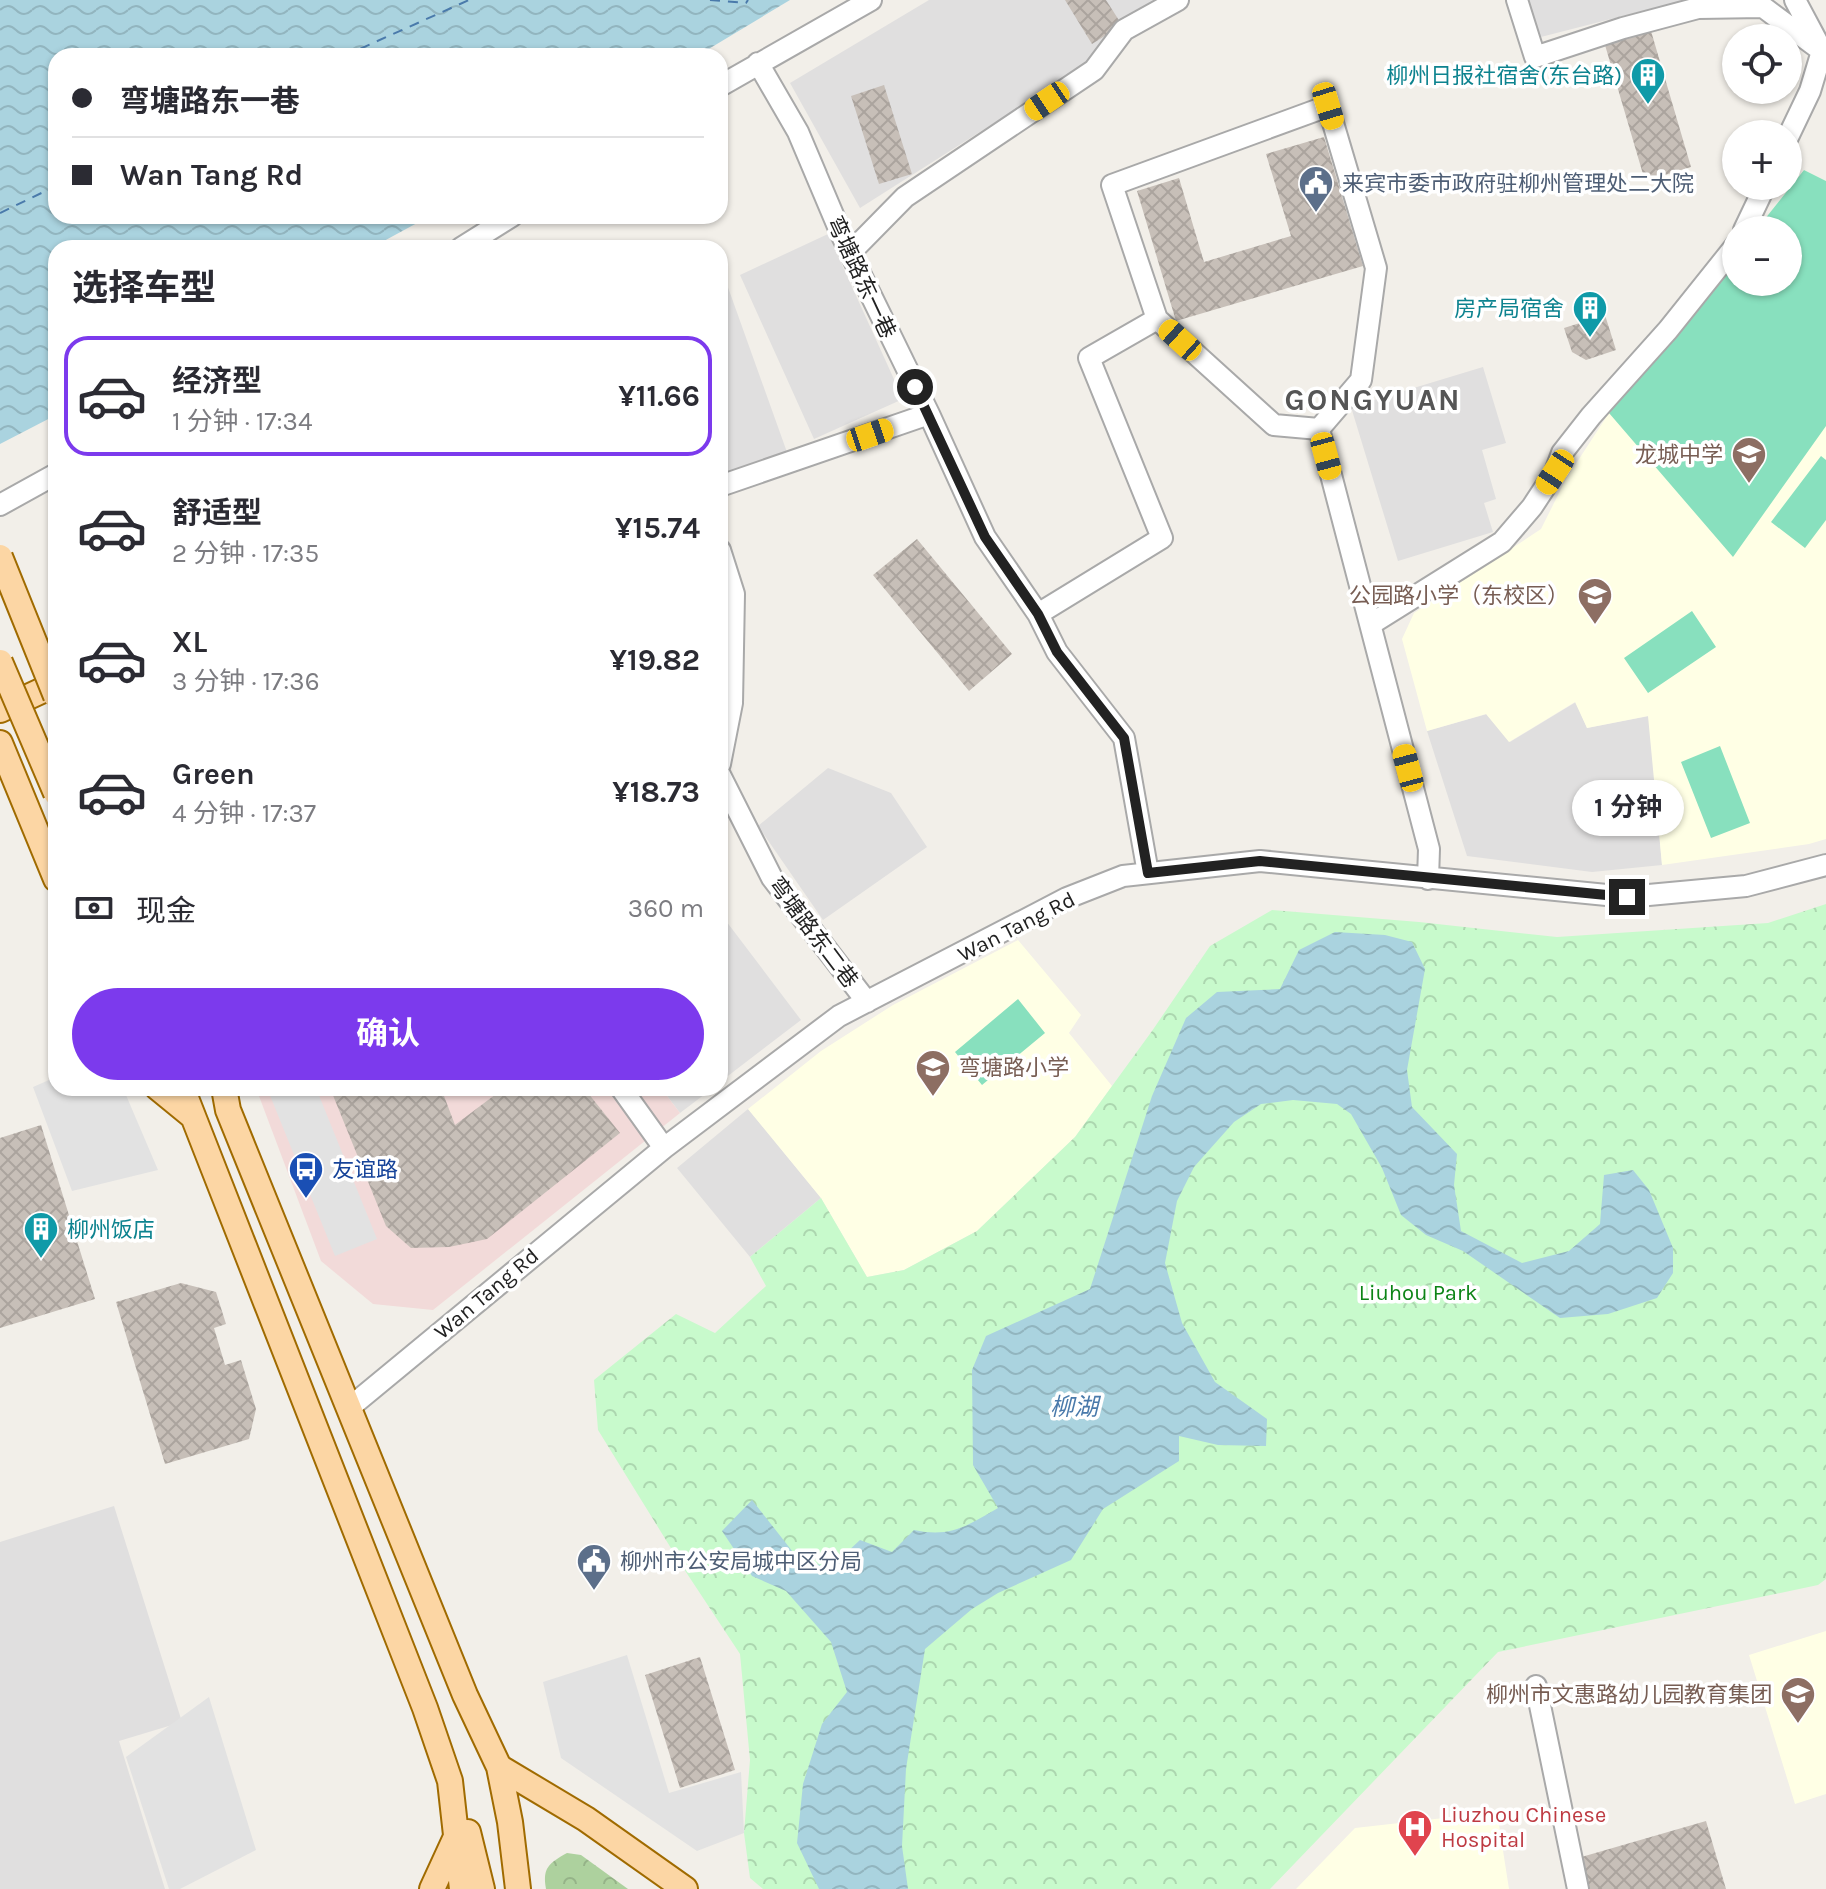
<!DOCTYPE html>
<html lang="zh">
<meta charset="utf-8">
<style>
:root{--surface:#fff;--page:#f2f2f3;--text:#2b2b33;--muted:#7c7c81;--line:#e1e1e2;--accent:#7c3aed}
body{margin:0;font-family:Karla,"Noto Sans SC",sans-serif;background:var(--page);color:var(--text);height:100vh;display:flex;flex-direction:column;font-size:30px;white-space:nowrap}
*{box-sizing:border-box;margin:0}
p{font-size:26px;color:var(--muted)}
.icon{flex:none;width:44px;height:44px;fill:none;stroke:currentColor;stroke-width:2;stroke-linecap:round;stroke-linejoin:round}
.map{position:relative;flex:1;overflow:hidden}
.details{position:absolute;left:48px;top:240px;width:680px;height:856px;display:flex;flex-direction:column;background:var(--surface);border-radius:24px;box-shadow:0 2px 6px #0004}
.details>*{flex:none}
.banner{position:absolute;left:48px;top:48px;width:680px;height:176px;border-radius:24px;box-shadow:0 2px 6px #0004;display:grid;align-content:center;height:176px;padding:0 24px;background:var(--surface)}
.buttons{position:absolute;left:1722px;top:24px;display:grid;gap:16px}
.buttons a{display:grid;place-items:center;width:80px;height:80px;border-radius:50%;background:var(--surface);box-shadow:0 2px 6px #0004;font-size:40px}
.end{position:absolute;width:36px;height:36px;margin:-18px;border:10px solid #222;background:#fff;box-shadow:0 0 0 4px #fff}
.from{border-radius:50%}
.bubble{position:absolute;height:56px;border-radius:28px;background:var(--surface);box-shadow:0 2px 6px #0004;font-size:26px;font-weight:700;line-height:56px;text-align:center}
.car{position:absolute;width:24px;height:48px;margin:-24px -12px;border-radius:10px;box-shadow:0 0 6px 2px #0007;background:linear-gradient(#f5c518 24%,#345 0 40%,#f5c518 0 76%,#345 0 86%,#f5c518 0)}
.banner b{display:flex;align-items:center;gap:28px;height:76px;font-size:30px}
.banner b+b{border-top:2px solid var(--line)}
.banner i{width:20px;height:20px;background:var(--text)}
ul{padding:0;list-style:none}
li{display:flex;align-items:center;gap:24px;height:120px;margin:0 16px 12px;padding:0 8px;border:4px solid transparent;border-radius:24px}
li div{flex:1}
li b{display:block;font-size:30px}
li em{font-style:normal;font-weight:700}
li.selected{border-color:var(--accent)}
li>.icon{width:72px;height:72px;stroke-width:1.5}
h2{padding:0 24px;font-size:36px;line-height:96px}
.pay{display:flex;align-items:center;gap:20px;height:88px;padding:0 24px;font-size:30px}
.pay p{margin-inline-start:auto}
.primary-button{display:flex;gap:16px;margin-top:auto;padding:16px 24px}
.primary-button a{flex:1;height:92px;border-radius:48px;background:var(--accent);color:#fff;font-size:32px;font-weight:700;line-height:92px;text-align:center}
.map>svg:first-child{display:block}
.residential{fill:#e0dfdf}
.commercial{fill:#f2dad9}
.education{fill:#ffffe5}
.forest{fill:url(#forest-crowns)}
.park{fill:url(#park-crowns)}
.pitch{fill:#88e0be}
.parking{fill:#e2e2e2}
.water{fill:url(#water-waves)}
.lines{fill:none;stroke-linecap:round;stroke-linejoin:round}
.ferry{stroke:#4a7aab;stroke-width:2;stroke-dasharray:10 8;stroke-linecap:butt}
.building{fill:url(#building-cross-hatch)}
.minor-casing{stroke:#a9a9a9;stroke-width:24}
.major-casing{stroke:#a06b00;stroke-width:28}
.minor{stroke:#fff;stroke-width:20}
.major{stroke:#fcd6a4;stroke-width:24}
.major-bridge-casing{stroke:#a06b00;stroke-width:28;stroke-linecap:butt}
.major-bridge{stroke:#fcd6a4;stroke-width:24}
.route{stroke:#222;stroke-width:10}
.labels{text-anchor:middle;stroke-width:7;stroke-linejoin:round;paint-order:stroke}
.culture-label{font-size:22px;fill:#0d838f;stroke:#fff;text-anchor:end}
.service-label{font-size:22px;fill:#4e5e75;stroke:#fff;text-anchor:start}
.street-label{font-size:22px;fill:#222;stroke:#fff}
.education-label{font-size:22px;fill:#785e54;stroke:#fff;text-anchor:end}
.transit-label{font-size:22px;fill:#164399;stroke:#fff;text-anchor:start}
.park-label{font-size:22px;fill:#0c8416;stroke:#fff}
.health-label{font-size:22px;fill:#be3a42;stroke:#fff;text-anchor:start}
.water-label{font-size:24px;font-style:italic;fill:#4a7aab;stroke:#fff}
.district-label{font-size:30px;font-weight:bold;letter-spacing:2px;fill:#555;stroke:#fff}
</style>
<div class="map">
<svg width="1826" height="1889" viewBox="0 0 1826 1889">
<defs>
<pattern id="forest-crowns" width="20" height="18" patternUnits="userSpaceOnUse" patternTransform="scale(2)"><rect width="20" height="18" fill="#add19e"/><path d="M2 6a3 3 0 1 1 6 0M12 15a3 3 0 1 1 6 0" fill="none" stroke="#95b388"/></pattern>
<pattern id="park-crowns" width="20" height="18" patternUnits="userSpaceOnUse" patternTransform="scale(2)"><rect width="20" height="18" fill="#c8facc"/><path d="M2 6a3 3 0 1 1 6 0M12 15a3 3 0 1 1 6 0" fill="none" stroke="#acd6af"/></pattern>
<pattern id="water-waves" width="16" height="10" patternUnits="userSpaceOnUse" patternTransform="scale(2)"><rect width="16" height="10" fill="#aad3df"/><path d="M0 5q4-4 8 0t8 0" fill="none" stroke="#92b5bf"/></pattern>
<pattern id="building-cross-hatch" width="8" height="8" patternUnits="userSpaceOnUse" patternTransform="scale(2)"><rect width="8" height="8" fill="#c7bfb8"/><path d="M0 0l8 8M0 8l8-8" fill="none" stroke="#aba49e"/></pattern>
</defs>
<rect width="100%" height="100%" fill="#f2efe9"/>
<path class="residential" d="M929,0H1158L1110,30L1084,66L860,208L790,83Z
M1526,0H1685L1537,38Z
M828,234L903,399L814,439L740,275Z
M720,265L788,455L720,479Z
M1483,367L1506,443L1482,450L1496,499L1484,503L1493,532L1398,561L1351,407Z
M1576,702L1587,728L1649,716L1662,865L1592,872L1467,856L1427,731L1487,714L1510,742Z
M828,768L891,793L927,847L823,920L758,826Z
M720,913L801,1020L720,1082Z
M661,1088H713L680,1113Z
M748,1109L821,1198L750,1257L677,1168Z
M114,1506L182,1722L119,1741L165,1889H0V1542Z"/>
<path class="commercial" d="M256,1088H661L680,1113L433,1310L373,1304L321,1261Z"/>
<path class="education" d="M1804,170L1826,181V839L1809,844L1662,865L1648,716L1587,728L1575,702L1509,742L1486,714L1427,731L1402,639L1414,613L1541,529L1566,479L1609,413L1736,255V282H1788V230H1756Z
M1018,940L1081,1015L1069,1033L1112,1086L1075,1137L977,1231L904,1270L867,1277L821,1198L748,1109L821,1051L893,1005Z
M1826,1631V1794L1795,1804L1749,1655Z
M1497,1812L1509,1889H1296L1355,1828Z"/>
<path class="forest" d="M567,1853L581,1855L628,1889H546C542,1868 549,1863 567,1853Z"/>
<path class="park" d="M1826,904V1579L1818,1585L1498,1652L1270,1889H763L750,1878L744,1833L750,1760L740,1654L682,1566L598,1430L594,1380L676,1314L715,1333L766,1286L750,1257L821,1198L867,1277L904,1270L977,1231L1075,1137L1152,1031L1210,946L1272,910L1419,922L1557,937L1768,923Z"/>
<path class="pitch" d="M1804,170L1826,181V426L1733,557L1609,413L1736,255V282H1788V230H1756Z
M1821,456L1826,460V520L1805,548L1771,522Z
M1692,611L1716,647L1648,693L1624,658Z
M1720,746L1750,823L1711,838L1681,762Z
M1018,999L1045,1033L982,1085L955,1052Z"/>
<path class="parking" d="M56,1077V1088H123L158,1170L72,1191L33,1087Z
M267,1088H316L377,1239L335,1256Z
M627,1655L669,1793L741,1772L744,1833L697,1851L561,1758L543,1682Z
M209,1697L256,1850L180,1889H169L126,1757Z"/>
<path class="water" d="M0,0H790L697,56H56V216H430L371,248H56V415L0,444Z
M1335,932L1385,935L1412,942L1425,969L1407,1070L1412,1107L1457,1154L1454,1185L1461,1231L1522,1263L1569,1251L1600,1224L1604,1175L1633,1170L1649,1190L1673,1248V1273L1657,1298L1608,1314L1560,1318L1463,1251L1426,1235L1401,1215L1382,1168L1351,1114L1337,1104L1293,1100L1261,1104L1234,1122L1194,1167L1177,1201L1165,1263L1182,1323L1215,1382L1267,1419L1266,1446L1218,1445L1179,1436V1461L1103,1509L1071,1560L998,1593L972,1609L925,1649L906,1769L902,1846L908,1889H819L797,1843L803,1784L822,1724L847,1692L831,1642L786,1591L752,1576L722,1531L752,1500L800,1561L831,1567L860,1540L892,1552L914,1530C950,1538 967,1526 998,1508L973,1465L972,1370L986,1336L1090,1289L1152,1096L1186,1018L1217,992L1280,989L1299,950Z"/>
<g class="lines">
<path class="ferry" d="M710,0L746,3L748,0
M344,56L469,0
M0,213L56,186"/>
</g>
<path class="building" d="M1065,0H1106L1122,25L1092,44Z
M1651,31L1691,167L1645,181L1605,45Z
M884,85L912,174L879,184L851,96Z
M1324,137L1363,266L1176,321L1137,191L1179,178L1204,262L1291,236L1266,154Z
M1605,315L1616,350L1586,360L1572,352L1564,328Z
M917,539L1012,654L969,691L873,575Z
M330,1088H441L455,1125L504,1088H584L620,1133L487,1239L449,1247L411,1248L386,1226Z
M41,1125L95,1299L0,1328V1138Z
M181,1283L216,1292L226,1324L214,1328L225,1365L241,1360L256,1409L249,1439L165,1464L116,1302Z
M700,1657L735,1770L680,1788L645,1675Z
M1706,1821L1726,1889H1588L1578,1858Z"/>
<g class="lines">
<g class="minor-casing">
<path id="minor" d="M1517,0L1535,57L1623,28L1698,8L1763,7L1822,51L1810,91L1788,137
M1795,0L1819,45
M758,63L798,132L842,236L929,414L985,537L1038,614L1057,652L1124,738L1148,873
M720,86L871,0
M1744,230L1765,186
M461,248L512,216
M850,253L905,197L1094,70L1124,30L1178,0
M1319,429L1274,425L1157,319L1112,185L1328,106L1376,268L1361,380L1319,429L1429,849L1428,879
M720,486L929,414
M0,505L56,474
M720,550L734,594L732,703L720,764
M1038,614L1162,538L1089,358L1157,319
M1371,624L1502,542L1532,507L1555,472L1562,453L1591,416L1668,330L1736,245
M720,775L772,878L867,1002
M621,1088L664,1148
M349,1408L664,1148L839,1016L1067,898L1123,876L1260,861L1627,897L1746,886L1826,865
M1536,1686L1578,1889"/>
</g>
<g class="major-casing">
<path id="major" d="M0,710L56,684
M0,743L56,879
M158,1088L191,1115
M182,1088L425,1708L450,1781L462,1889
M224,1088L228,1110L465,1695L499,1767L510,1822L518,1889
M499,1767L586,1819L685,1889
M468,1832L482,1889
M432,1889L455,1839"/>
</g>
<use href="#minor" class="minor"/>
<use href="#major" class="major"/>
<g class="major-bridge-casing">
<path id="major-bridge" d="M0,557L56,696
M0,662L56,793"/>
</g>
<use href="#major-bridge" class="major-bridge"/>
</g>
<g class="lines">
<path class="route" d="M915,387L985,537L1038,614L1057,652L1124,738L1148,873L1260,861L1627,897"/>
</g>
<defs>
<g id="building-pin" transform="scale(1.8)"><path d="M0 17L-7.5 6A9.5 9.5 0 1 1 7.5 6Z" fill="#0f9aa8" stroke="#fff"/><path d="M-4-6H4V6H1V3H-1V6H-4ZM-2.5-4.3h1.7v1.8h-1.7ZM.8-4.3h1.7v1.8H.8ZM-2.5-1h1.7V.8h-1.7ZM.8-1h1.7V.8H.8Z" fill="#fff"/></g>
<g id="civic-pin" transform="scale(1.8)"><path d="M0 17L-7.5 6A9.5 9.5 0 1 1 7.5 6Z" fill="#5c6f8a" stroke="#fff"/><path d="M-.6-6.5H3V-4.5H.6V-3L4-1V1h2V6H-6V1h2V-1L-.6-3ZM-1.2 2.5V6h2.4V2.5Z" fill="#fff"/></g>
<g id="school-pin" transform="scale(1.8)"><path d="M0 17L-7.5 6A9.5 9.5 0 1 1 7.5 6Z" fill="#8d6e63" stroke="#fff"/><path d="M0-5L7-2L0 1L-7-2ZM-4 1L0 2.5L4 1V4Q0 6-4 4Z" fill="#fff"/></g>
<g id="bus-pin" transform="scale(1.8)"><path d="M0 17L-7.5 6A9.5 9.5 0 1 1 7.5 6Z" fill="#1a4fb4" stroke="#fff"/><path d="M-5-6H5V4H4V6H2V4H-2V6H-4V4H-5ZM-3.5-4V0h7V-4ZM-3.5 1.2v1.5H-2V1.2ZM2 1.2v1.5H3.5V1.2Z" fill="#fff"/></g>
<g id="hospital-pin" transform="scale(1.8)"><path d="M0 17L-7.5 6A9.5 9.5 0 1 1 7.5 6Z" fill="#e0444e" stroke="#fff"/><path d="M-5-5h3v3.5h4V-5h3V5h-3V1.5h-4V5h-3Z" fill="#fff"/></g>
</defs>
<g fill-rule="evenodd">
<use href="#building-pin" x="1648" y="75"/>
<use href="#civic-pin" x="1316" y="183"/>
<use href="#building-pin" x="1590" y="308"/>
<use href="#school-pin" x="1749" y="454"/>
<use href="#school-pin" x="1595" y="595"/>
<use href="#school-pin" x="933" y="1067"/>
<use href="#bus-pin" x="306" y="1169"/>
<use href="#building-pin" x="41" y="1229"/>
<use href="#civic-pin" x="594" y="1561"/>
<use href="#school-pin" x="1798" y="1694"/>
<use href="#hospital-pin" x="1415" y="1827"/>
</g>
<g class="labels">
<g class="culture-label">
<text x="1622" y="83">柳州日报社宿舍(东台路)</text>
<text x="1564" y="316">房产局宿舍</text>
<text x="67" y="1237" text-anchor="start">柳州饭店</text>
</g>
<g class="service-label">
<text x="1342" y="191">来宾市委市政府驻柳州管理处二大院</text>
<text x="620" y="1569">柳州市公安局城中区分局</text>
</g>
<g class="street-label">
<text transform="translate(862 277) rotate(65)" y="8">弯塘路东一巷</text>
<text transform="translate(1016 926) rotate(-27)" y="8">Wan Tang Rd</text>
<text transform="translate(814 932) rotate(53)" y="8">弯塘路东二巷</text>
<text transform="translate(486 1293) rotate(-40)" y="8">Wan Tang Rd</text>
</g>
<g class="education-label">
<text x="1723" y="462">龙城中学</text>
<text x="1569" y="603">公园路小学（东校区）</text>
<text x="959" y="1075" text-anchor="start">弯塘路小学</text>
<text x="1772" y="1702">柳州市文惠路幼儿园教育集团</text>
</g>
<g class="transit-label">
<text x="332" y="1177">友谊路</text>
</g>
<g class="park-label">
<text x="1418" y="1300">Liuhou Park</text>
</g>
<g class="health-label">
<text x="1441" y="1822">Liuzhou Chinese<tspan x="1441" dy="25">Hospital</tspan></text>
</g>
<g class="water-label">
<text x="1074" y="1415">柳湖</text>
</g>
<g class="district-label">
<text x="1373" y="410">GONGYUAN</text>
</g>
</g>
</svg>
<div class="buttons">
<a><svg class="icon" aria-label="locate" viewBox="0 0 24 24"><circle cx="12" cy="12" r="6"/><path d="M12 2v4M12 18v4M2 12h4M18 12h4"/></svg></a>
<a>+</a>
<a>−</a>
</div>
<i class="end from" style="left:915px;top:387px"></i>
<i class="end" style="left:1627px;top:897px"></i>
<div class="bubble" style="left:1572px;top:780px;width:112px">1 分钟</div>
<i class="car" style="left:1047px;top:101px;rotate:236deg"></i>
<i class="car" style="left:1328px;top:106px;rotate:163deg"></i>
<i class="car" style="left:1180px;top:340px;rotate:312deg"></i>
<i class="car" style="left:870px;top:435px;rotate:71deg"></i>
<i class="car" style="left:1326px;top:456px;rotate:165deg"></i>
<i class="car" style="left:1555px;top:472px;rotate:213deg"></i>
<i class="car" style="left:1408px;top:768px;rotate:345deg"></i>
<div class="banner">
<b><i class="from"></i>弯塘路东一巷</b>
<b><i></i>Wan Tang Rd</b>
</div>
<section class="details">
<h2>选择车型</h2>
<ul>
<li class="selected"><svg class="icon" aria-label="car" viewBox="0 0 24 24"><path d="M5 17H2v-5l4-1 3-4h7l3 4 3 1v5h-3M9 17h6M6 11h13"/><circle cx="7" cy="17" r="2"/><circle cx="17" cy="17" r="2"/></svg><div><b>经济型</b><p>1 分钟 · 17:34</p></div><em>¥11.66</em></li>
<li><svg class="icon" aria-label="car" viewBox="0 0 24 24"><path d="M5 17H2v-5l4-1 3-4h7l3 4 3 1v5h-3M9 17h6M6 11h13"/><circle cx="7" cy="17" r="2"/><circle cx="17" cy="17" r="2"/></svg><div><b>舒适型</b><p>2 分钟 · 17:35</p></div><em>¥15.74</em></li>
<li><svg class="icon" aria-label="car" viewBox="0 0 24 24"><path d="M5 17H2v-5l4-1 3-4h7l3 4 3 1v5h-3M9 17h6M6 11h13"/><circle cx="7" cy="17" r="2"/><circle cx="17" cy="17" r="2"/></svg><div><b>XL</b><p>3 分钟 · 17:36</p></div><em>¥19.82</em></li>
<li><svg class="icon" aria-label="car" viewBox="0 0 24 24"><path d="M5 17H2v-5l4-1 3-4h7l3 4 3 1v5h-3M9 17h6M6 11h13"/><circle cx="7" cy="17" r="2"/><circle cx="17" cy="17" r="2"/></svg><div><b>Green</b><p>4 分钟 · 17:37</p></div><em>¥18.73</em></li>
</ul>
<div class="pay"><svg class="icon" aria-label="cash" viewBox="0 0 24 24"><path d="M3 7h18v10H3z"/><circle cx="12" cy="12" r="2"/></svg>现金<p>360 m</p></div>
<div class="primary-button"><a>确认</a></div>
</section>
</div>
